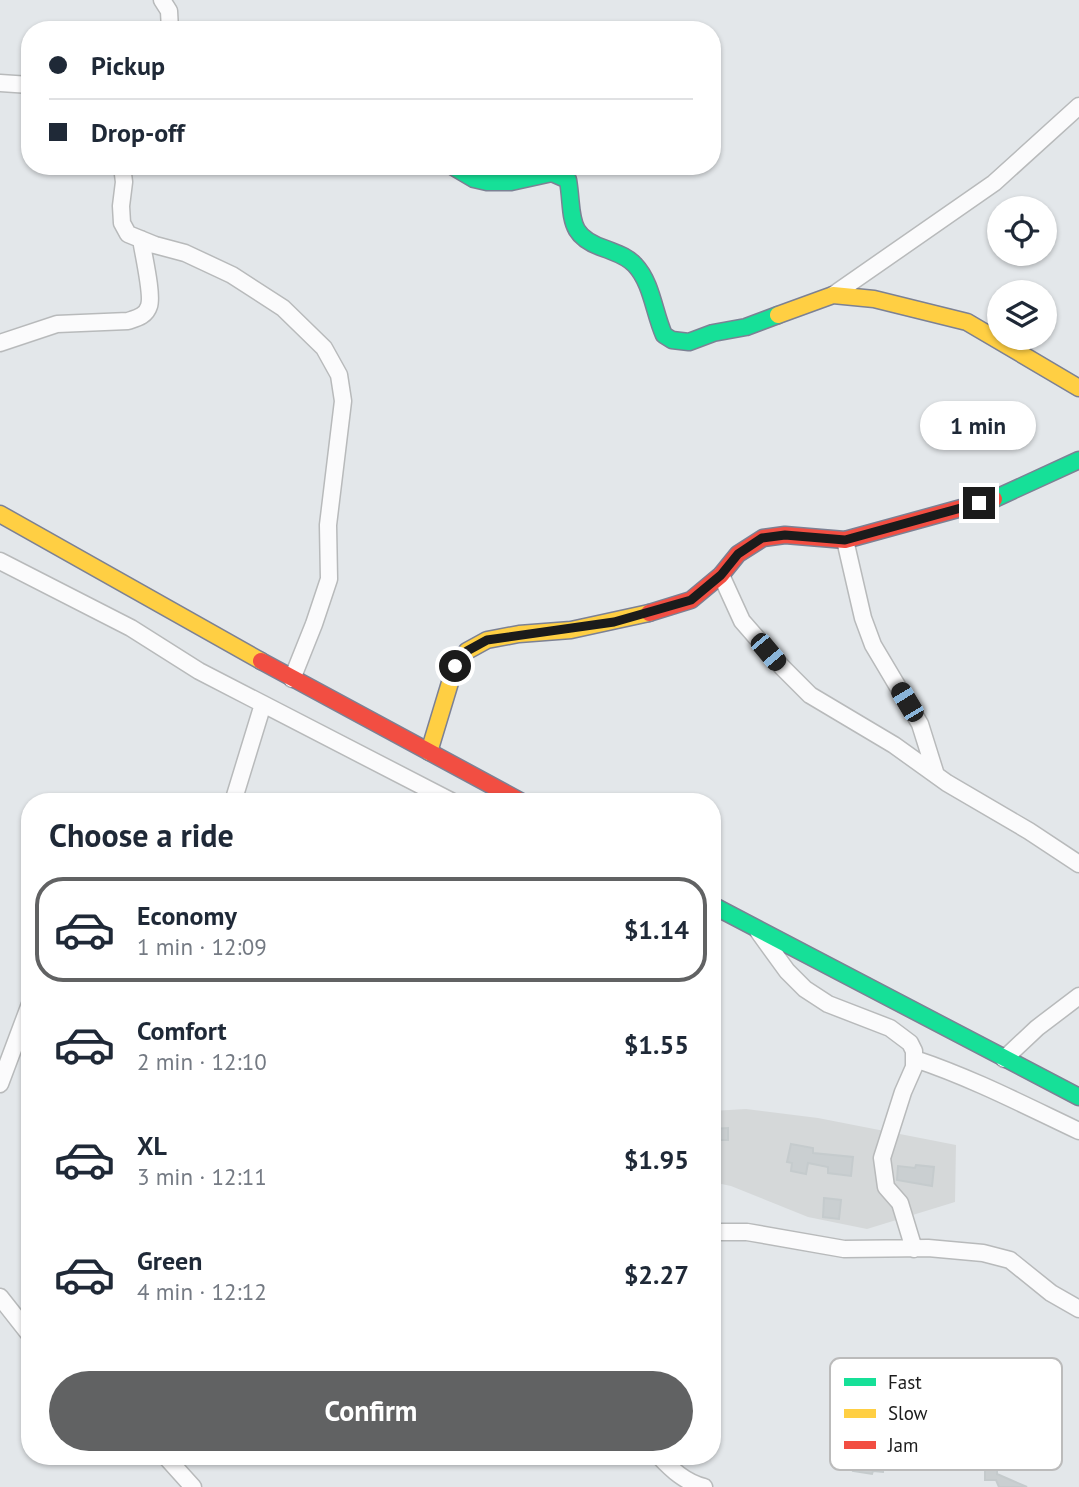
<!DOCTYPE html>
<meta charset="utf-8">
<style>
:root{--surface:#fff;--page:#f6f6f7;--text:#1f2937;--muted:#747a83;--line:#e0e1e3;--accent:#616263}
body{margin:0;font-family:"PT Sans",sans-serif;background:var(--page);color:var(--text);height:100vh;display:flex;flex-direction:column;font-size:26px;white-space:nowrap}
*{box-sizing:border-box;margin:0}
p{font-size:23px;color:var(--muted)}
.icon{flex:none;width:38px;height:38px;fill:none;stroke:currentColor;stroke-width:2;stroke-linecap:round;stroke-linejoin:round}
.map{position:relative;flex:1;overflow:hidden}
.sheet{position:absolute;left:21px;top:793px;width:700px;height:672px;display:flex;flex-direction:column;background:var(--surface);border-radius:28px;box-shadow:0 2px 5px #0004}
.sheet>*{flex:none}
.hud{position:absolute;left:21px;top:21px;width:700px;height:154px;border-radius:28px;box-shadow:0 2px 5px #0004;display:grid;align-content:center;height:154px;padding:0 28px;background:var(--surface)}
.controls{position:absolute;left:987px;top:196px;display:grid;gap:14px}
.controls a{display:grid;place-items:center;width:70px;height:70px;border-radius:50%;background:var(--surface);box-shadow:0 2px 5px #0004;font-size:35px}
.end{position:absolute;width:32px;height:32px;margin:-16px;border:9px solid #1b1b1b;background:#fff;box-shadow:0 0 0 4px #fff}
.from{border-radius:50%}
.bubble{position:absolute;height:49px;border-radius:24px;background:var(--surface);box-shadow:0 2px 5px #0004;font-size:23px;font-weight:600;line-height:49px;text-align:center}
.car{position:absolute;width:21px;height:42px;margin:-21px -10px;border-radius:9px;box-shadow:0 0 5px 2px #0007;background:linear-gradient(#222 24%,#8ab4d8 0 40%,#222 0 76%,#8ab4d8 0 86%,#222 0)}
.hud b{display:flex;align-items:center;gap:24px;height:66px;font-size:26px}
.hud b+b{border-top:2px solid var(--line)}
.hud i{width:18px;height:18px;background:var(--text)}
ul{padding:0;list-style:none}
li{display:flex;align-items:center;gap:21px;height:105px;margin:0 14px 10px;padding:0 14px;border:4px solid transparent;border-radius:28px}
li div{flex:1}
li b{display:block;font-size:26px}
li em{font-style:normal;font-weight:600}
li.selected{border-color:var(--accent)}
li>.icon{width:63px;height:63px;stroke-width:1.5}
h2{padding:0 28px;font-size:32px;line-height:84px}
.primary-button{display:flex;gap:14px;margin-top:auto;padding:14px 28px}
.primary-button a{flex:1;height:80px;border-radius:42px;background:var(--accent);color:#fff;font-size:28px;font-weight:600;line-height:80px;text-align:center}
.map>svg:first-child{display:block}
.residential{fill:#d5d8d9}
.building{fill:#cacfd1;stroke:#c5cbcd;stroke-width:2}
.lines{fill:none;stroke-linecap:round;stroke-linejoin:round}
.street-casing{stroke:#b8babb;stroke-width:19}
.fast-casing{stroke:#7c8194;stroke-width:19}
.slow-casing{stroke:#7c8194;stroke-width:19}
.jam-casing{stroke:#7c8194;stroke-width:19}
.street{stroke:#fbfbfc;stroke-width:16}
.fast{stroke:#16e098;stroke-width:16}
.slow{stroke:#ffcf43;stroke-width:16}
.jam{stroke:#f24e42;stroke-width:16}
.route{stroke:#1b1b1b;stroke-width:9}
.key{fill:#fff;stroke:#bbb;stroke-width:2}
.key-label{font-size:19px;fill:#1b1b1b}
</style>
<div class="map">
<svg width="1079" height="1487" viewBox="0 0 1079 1487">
<rect width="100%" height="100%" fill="#e3e7ea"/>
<path class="residential" d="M746,1109L818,1118L956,1145L955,1202L867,1229L808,1217L731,1186L712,1182V1111Z"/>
<path class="building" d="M728,1128V1140H712V1129Z
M791,1144L813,1148V1153L853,1157L851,1176L828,1173V1167L808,1163L806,1174L791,1171L792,1163L787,1162Z
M916,1165L934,1167L932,1186L897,1180L898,1166L915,1168Z
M824,1198L841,1200L839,1219L823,1217Z
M855,1432H861L868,1442L878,1434L886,1435L887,1439L883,1472L873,1471L872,1474L853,1471L856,1455L846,1452Z
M997,1468V1474L1027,1487H999L996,1480H985V1469Z"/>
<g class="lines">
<g class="street-casing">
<path id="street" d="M162,0L169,11L170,30
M0,83L30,85
M122,166L124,182L121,206L122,223L128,234L155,245L185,253L232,275L283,308L324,348L339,375L343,401L328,525L329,579L314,624L292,679
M833,295L994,183L1079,106
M0,343L57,324L128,321C137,318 146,316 149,306C153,295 143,253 141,239
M845,540L863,618L873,645L920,724L936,775
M0,561L131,628L199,671L453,802
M721,575L742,621L782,667L810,695L894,745L947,783L1029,831L1079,864
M233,802L263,704
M758,931L787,971L805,989L828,1004L890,1028L910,1043L914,1051V1067L903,1092L882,1158L886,1187L900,1203L914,1249
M915,1059C972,1078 1024,1105 1079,1131
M1004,1059L1037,1028L1079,996
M0,1084L30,1004
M712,1232H747L844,1249L928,1248L983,1253L1010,1260L1051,1293L1079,1309
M0,1297L30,1335
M165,1456L193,1487
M659,1456C672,1470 685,1482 704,1487"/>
</g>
<g class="fast-casing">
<path id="fast" d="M452,166L474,179L487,182H511L552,173L568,180C574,216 565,236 606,249C616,253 627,256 635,265C652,283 654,313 664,335L672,340L689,342L713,333L746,327L778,315
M994,499L1079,460
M712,905L1079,1097"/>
</g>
<g class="slow-casing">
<path id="slow" d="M778,315L833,295L874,299L967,322L1079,388
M0,514L261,661
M429,752L455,666L467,651L487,640L519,634L571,630L649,613"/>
</g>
<g class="jam-casing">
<path id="jam" d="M649,613L691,600L721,575L738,554L763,538L785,535L845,540L994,499
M261,661L522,802"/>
</g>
<use href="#street" class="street"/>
<use href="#fast" class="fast"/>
<use href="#slow" class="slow"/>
<use href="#jam" class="jam"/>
</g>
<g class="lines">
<path class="route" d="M455,666L467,651L487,640L614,622L691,600L721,575L738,554L762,538L785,535L845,540L979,503"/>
</g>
<rect x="830" y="1358" width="232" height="112" rx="10" class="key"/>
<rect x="844" y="1378" width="32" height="8" fill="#16e098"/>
<rect x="844" y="1409" width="32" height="9" fill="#ffcf43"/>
<rect x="844" y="1441" width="32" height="8" fill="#f24e42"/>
<g class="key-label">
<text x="888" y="1389">Fast</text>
<text x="888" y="1420">Slow</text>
<text x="888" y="1452">Jam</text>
</g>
</svg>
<div class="controls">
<a><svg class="icon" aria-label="locate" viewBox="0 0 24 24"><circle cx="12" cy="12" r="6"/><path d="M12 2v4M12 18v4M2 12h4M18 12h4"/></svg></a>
<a><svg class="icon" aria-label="layers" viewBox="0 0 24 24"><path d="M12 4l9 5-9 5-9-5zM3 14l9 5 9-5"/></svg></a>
</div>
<i class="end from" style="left:455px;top:666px"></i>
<i class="end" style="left:979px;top:503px"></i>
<div class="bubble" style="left:920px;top:401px;width:116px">1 min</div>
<i class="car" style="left:768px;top:652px;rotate:140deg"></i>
<i class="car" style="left:907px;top:702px;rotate:329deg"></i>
<div class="hud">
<b><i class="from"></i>Pickup</b>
<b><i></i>Drop-off</b>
</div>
<section class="sheet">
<h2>Choose a ride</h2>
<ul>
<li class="selected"><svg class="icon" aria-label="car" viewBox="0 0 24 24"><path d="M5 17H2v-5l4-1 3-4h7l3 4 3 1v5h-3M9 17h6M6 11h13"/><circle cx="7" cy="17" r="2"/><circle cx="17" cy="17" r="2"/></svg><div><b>Economy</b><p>1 min · 12:09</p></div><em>$1.14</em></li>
<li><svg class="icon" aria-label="car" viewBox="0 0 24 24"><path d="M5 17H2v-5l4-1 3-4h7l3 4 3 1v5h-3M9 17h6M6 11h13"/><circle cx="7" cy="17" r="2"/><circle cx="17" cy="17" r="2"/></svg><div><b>Comfort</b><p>2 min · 12:10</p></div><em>$1.55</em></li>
<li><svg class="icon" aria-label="car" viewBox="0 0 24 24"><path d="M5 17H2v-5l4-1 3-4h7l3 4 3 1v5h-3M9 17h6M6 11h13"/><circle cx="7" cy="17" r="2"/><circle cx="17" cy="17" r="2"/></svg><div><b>XL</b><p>3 min · 12:11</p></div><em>$1.95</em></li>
<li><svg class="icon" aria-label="car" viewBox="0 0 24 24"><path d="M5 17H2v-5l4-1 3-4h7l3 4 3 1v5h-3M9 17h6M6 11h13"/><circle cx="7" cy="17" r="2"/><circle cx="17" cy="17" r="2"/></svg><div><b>Green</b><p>4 min · 12:12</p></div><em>$2.27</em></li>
</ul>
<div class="primary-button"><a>Confirm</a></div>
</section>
</div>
